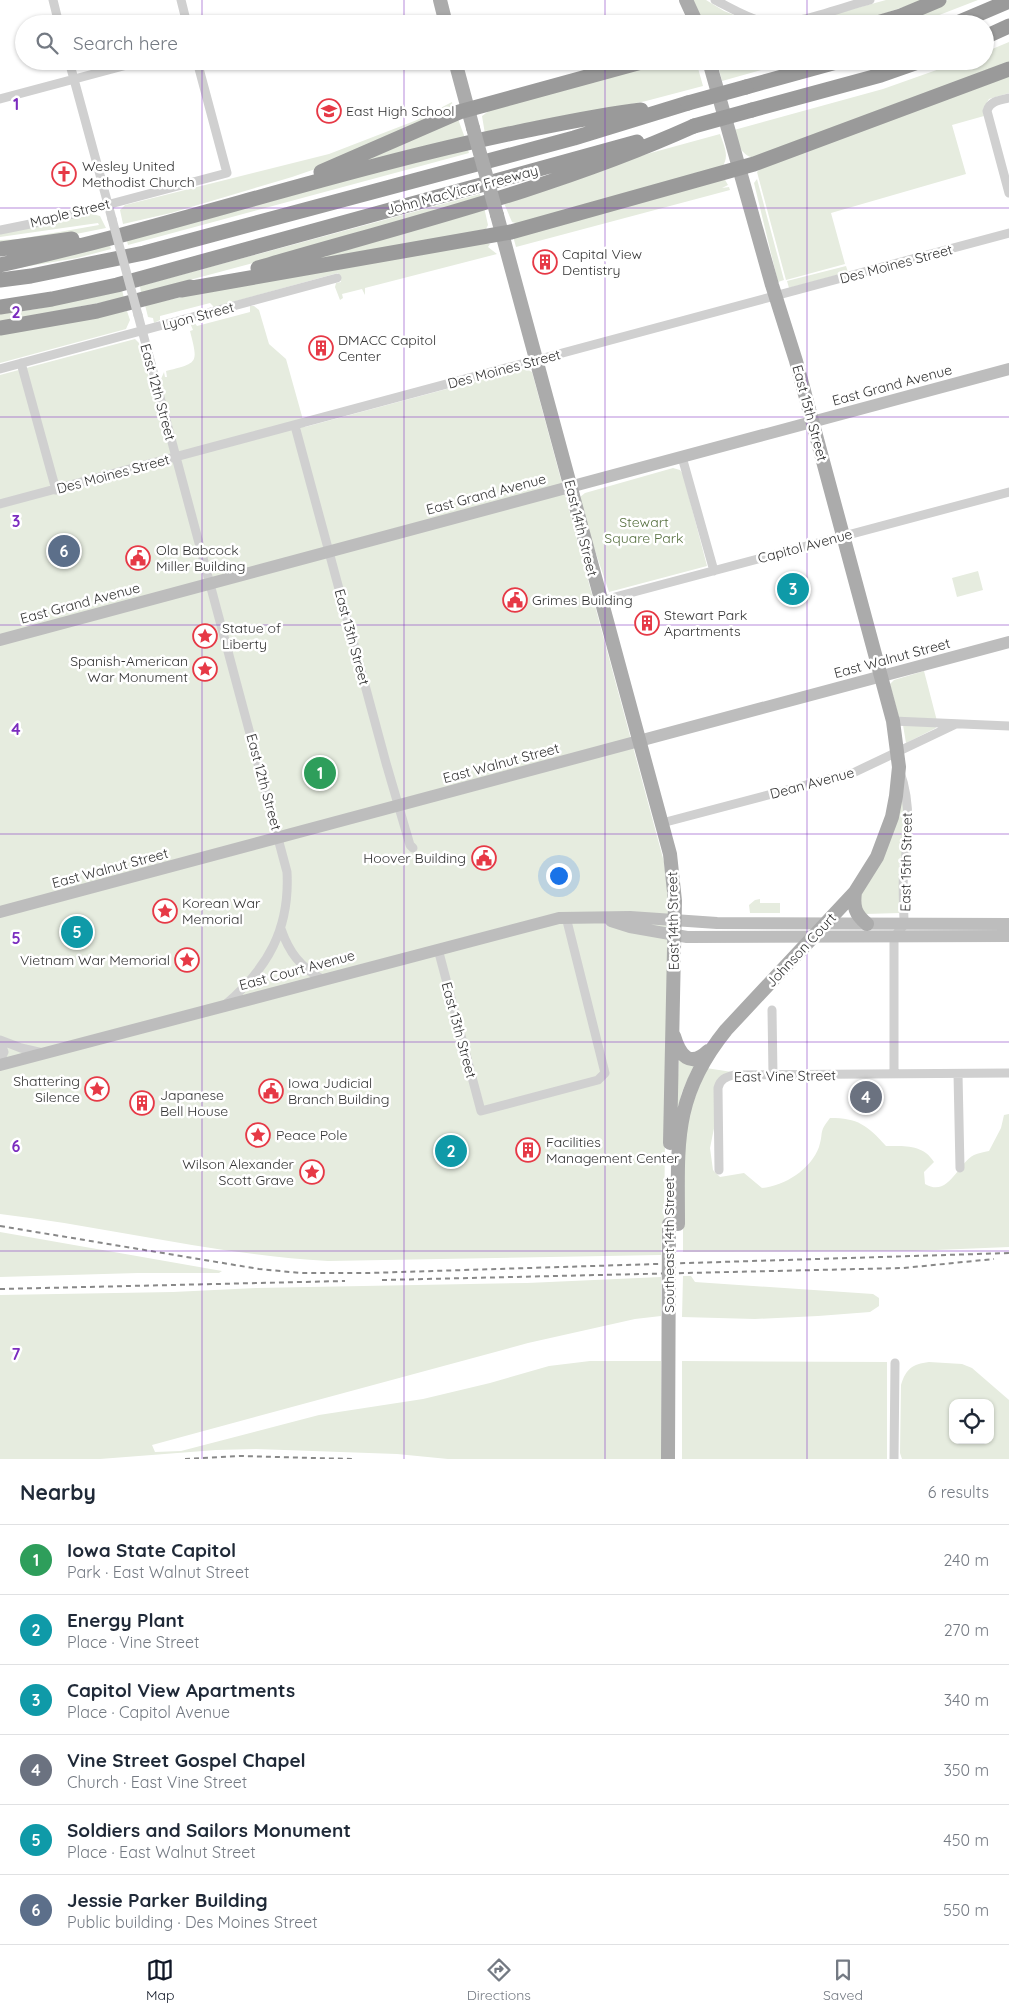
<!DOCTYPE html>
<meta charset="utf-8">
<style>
body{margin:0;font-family:Quicksand,sans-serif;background:#f6f6f7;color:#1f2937}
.controls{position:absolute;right:15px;bottom:15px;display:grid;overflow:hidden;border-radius:10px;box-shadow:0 1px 4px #0004}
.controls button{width:45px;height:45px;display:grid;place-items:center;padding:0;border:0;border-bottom:1px solid #e0e1e3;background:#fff;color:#1f2937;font:25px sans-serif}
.you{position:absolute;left:558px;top:875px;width:18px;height:18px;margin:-12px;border:4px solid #fff;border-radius:50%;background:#1a73e8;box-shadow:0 0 0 8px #1a73e833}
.badge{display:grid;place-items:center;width:32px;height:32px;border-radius:50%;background:#111827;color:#fff;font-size:16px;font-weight:700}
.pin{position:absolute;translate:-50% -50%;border:2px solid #fff;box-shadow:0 1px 5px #0006}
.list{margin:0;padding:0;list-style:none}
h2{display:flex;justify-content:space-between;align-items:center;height:65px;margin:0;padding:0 20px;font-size:21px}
h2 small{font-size:16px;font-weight:400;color:#747a83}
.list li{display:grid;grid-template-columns:32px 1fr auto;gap:15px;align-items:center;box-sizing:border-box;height:70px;padding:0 20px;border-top:1px solid #e0e1e3}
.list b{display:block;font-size:19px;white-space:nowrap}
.list p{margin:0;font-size:16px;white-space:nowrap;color:#747a83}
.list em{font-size:16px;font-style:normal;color:#747a83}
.icon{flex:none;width:28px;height:28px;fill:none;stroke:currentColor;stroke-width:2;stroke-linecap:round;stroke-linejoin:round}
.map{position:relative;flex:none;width:1009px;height:1459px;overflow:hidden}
.search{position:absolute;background:#fff;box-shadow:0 1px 4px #0004;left:15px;right:15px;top:15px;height:55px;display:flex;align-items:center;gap:12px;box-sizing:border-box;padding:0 18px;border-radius:28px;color:#747a83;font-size:19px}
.sheet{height:485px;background:#fff}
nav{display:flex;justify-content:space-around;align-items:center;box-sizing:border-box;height:70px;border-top:1px solid #e0e1e3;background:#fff;font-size:14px;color:#747a83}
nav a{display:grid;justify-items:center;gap:2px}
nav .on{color:#111827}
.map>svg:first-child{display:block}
.green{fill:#e6ecdf;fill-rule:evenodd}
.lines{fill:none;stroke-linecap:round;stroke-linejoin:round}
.street{stroke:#d0d0d0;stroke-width:9}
.secondary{stroke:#bdbdbd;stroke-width:12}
.primary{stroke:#ababab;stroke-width:14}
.highway{stroke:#9a9a9a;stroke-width:15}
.rail{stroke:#888;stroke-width:2;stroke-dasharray:5 4;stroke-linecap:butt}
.street-bridge{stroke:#d0d0d0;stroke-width:9}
.primary-bridge{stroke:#ababab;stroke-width:14}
.highway-bridge{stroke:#9a9a9a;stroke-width:15}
.grid{fill:none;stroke:#7b2cbf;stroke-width:1;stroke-opacity:0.55}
.labels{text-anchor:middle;stroke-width:5;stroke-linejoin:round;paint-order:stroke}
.poi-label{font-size:14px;fill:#333;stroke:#fff;text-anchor:start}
.street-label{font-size:14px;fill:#333;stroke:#fff}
.park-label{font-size:14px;fill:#56703f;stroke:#fff}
.grid-label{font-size:16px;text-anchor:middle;font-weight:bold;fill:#7b2cbf;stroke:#fff;stroke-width:5;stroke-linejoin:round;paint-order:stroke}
</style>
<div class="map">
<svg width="1009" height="1459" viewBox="0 0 1009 1459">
<rect width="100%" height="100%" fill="#fff"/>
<!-- green -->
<path class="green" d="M 692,0 L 706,0 L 724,11 L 756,24 L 705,24 Z
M 886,0 L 924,0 L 862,21 L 847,24 L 798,24 Z
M 948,0 L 978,0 L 916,24 L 885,24 L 912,15 Z
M 1009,42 L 1009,63 L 755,158 C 740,156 738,142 734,130 L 883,89 L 962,61 L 985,61 L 985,52 Z
M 663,61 L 696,61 L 703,86 L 646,101 L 485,134 L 482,116 L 497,105 Z
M 717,61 L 793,61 L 722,81 Z
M 1009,73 L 1009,93 L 989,99 L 983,109 L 984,116 L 952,125 L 966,174 L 831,213 L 845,264 L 786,280 L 757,172 L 762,167 Z
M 452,102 L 453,107 L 327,165 L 292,177 L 171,213 L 123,224 L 120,210 L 125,205 L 329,154 L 417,120 Z
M 458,119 L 465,138 L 338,171 Z
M 720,134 C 724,146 730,156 722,167 L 519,224 L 512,222 L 503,201 L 647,154 Z
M 467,147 L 469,153 L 128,245 L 126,237 Z
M 724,178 L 728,185 L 722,188 L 729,187 L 730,190 L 516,247 L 513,236 Z
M 757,179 L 784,280 L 778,282 L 754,183 Z
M 480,194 L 481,198 L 354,236 L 141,293 L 140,286 Z
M 484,207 L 488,225 L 486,229 L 281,268 Z
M 89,213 L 100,216 L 106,228 L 61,237 L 0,244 L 0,240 L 19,239 L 99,225 L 98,223 L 0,237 L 0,234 Z
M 109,242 L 111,249 L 77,258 L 0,271 Z
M 487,243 L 490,244 L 488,247 L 497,254 L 365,288 L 365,295 L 362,289 L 342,294 L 343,298 L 340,300 L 335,287 L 336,283 L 341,282 L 338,273 L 214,307 L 210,303 L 160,316 L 160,320 L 154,323 L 153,318 L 148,317 L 145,305 L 206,292 Z
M 846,266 L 848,272 L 789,288 L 787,281 Z
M 122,290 L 124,298 L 0,322 L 0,314 L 37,309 Z
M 250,306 L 254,306 L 259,310 L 269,344 L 286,359 L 305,427 L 525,368 L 532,372 L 664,862 L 668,897 L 664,1224 L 662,1224 L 661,1255 L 328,1261 C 217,1255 110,1227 0,1214 L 0,375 L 135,339 L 139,343 L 150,381 L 161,379 L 164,372 L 165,377 L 167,377 L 166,371 C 199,363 198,363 190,331 L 193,330 L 190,323 L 194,322 L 197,326 L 250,312 Z
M 127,311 L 130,320 L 126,329 L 0,363 L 0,333 Z
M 673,468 L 680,470 L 683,474 L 707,566 L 609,592 L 585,521 L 580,497 L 585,493 Z
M 978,571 L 983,590 L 957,597 L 952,578 Z
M 924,671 L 937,721 L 899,718 L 890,684 L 894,680 Z
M 903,725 L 935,726 L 936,728 L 906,743 Z
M 903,790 L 904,854 L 901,855 L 900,860 L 900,913 L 865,914 L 857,901 Z
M 760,899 L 760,903 L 780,903 L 780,913 L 750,913 L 749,905 L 755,900 Z
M 679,1060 L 695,1063 L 682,1092 L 678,1108 L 676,1108 Z
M 706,1068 L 732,1072 L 725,1074 L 710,1148 L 713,1170 L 720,1177 L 744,1173 L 762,1188 C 785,1186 811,1169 819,1147 C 824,1132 818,1133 830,1118 C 858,1118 867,1125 886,1146 C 904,1146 923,1144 934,1162 L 924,1172 L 925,1184 C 949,1198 957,1164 974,1155 C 978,1153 984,1152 989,1151 L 1001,1128 L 1004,1115 L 1009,1114 L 1009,1247 L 912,1251 L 683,1252 L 683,1168 L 688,1116 Z
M 0,1232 L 222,1271 L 219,1273 L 138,1273 L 0,1277 Z
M 683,1276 L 691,1276 L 695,1282 L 873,1294 L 879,1298 L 879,1306 L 870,1312 L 818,1316 L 755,1319 L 682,1317 Z
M 661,1277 L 661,1316 L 635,1319 L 528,1343 L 152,1445 L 155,1452 L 181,1451 L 319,1415 L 423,1399 L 490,1383 L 549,1366 L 590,1361 L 661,1361 L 661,1459 L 448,1459 L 397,1454 L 256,1449 L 216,1450 L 100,1459 L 0,1459 L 0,1295 L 173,1292 L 256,1288 L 527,1283 Z
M 682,1361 L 887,1362 L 887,1459 L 682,1459 Z
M 929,1362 L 962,1364 L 972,1368 L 1009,1400 L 1009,1459 L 902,1459 L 900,1453 L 901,1385 C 906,1369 912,1364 929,1362 ZM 953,1403 L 990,1403 L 990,1440 L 953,1440 Z"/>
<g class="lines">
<!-- street -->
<path class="street" d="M 53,0 L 59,24
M 181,0 L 187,24
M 715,0 C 731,8 747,18 764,22 C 790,28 842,7 870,0
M 69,61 L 112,219
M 1009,98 C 1000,100 990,101 987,111 L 1009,193
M 0,99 L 142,61
M 0,230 L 50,220 L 227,173 L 197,61
M 138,315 L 287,872 C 290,929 268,968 225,1005
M 21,363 L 56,490
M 0,369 L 337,278
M 295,426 L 386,763 L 410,845 L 413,848
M 682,457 L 714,571
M 0,504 L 1009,233
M 600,601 L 1009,492
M 893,721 L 1009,726
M 662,823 L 855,772 L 956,724
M 281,929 C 289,952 300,967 322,979
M 438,949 L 481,1111 L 598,1080 L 605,1073 L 566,917
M 772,1010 L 773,1075
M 0,1040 L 21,1048 L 43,1053
M 0,1041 L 4,1052 L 0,1061
M 894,1074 L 894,937 L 904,925 C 904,906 902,885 904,867 C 909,836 911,802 900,772
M 958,1074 L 960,1168
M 719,1170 L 718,1088 C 720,1079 726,1077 734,1075 L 1009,1073
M 894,1459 L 895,1363"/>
<!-- secondary -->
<path class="secondary" d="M 0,640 L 1009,369
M 0,912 L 1009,642
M 611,921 L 630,927 L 687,937 L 1009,936
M 0,1065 L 559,918 L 630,917 L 717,923 L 1009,924"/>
<!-- primary -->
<path class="primary" d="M 440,0 L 446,24
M 686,0 L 697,24
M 455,61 L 473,128
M 497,215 L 670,854 L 675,901 L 670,1143
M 855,892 C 853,907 855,914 867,924
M 674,1036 C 680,1056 690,1068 708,1051
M 678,1224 C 678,1144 672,1097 726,1030 L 855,892 L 877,857 L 892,817 L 896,796 L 899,767 L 893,721 L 796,361 L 772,285 L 709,61"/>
<!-- highway -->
<path class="highway" d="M 874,24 L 901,16 L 939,0
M 955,24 L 1009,1
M 985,37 L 1009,26
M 746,87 L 840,61
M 752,110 L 881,75 L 921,61
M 321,172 L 459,112 L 645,61
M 0,249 L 72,239
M 0,265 C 174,226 343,168 518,132 C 558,124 599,115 641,110
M 258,268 C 405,225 554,189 694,126
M 0,280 L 31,276 L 144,253 L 574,138 L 688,103
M 181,290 L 511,232 L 754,164 L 1009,69
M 0,307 L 52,299 L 117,285 L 637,142
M 0,328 L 97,311 L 190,287"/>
<!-- rail -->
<path class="rail" d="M 0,1226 L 259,1269 L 300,1273 L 369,1273 L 1009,1253
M 382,1280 L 903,1268 L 994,1259
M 0,1289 L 345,1281
M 185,1459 L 240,1456 L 352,1459"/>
<!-- street-bridge -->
<path class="street-bridge" d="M 112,219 L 138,315"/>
<!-- primary-bridge -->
<path class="primary-bridge" d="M 473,128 L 497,215
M 668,1459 L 669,1224"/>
<!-- highway-bridge -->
<path class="highway-bridge" d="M 688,103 L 746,87
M 694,126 L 752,110"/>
</g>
<!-- grid -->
<path class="grid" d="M 202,0 L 202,24M 404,0 L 404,24M 605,0 L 605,24M 807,0 L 807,24M 202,61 L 202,1459M 404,61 L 404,1459M 605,61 L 605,1459M 807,61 L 807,1459M 0,208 L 1009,208M 0,417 L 1009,417M 0,625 L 1009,625M 0,834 L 1009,834M 0,1042 L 1009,1042M 0,1251 L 1009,1251"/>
<!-- icons -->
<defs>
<g id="school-ring" transform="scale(1.25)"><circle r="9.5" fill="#fff" stroke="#e63946" stroke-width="1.5"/><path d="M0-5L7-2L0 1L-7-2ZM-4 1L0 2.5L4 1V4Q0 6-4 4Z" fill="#e63946"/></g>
<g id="church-ring" transform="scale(1.25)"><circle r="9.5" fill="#fff" stroke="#e63946" stroke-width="1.5"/><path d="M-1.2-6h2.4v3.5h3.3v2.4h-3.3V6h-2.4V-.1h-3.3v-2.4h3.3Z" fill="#e63946"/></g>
<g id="building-ring" transform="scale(1.25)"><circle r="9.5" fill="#fff" stroke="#e63946" stroke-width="1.5"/><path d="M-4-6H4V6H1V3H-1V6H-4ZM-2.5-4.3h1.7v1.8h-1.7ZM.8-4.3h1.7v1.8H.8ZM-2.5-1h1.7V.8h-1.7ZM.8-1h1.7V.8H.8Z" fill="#e63946"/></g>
<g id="civic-ring" transform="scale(1.25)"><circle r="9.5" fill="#fff" stroke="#e63946" stroke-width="1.5"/><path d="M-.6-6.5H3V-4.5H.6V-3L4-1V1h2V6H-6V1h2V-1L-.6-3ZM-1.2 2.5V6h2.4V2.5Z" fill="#e63946"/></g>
<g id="sight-ring" transform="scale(1.25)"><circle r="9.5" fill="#fff" stroke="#e63946" stroke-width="1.5"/><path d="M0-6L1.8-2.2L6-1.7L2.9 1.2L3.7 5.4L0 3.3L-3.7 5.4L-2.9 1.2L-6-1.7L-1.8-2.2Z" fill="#e63946"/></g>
</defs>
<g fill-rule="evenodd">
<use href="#school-ring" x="329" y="111"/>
<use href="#church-ring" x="64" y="174"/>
<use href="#building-ring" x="545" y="262"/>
<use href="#building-ring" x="321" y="348"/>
<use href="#civic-ring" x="138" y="558"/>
<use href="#civic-ring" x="515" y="600"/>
<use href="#building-ring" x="647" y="623"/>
<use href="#sight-ring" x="205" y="636"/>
<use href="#sight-ring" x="205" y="669"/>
<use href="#civic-ring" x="484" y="858"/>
<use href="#sight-ring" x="165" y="911"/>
<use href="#sight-ring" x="187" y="960"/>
<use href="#sight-ring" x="97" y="1089"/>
<use href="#civic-ring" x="271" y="1091"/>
<use href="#building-ring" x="142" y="1103"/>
<use href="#sight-ring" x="258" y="1135"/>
<use href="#building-ring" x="528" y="1150"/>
<use href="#sight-ring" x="312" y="1172"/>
</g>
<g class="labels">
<!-- poi labels -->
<g class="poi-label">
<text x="346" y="116">East High School</text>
<text x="82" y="171">Wesley United<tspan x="82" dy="16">Methodist Church</tspan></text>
<text x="562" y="259">Capital View<tspan x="562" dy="16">Dentistry</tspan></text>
<text x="338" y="345">DMACC Capitol<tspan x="338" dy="16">Center</tspan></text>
<text x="156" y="555">Ola Babcock<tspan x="156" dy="16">Miller Building</tspan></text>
<text x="532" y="605">Grimes Building</text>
<text x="664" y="620">Stewart Park<tspan x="664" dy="16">Apartments</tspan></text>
<text x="222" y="633">Statue of<tspan x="222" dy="16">Liberty</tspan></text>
<text x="188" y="666" text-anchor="end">Spanish-American<tspan x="188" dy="16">War Monument</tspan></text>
<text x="466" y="863" text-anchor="end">Hoover Building</text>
<text x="182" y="908">Korean War<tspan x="182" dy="16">Memorial</tspan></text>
<text x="170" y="965" text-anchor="end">Vietnam War Memorial</text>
<text x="80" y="1086" text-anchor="end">Shattering<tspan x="80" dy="16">Silence</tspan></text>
<text x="288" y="1088">Iowa Judicial<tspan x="288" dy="16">Branch Building</tspan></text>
<text x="160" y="1100">Japanese<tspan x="160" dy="16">Bell House</tspan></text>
<text x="276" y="1140">Peace Pole</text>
<text x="546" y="1147">Facilities<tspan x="546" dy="16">Management Center</tspan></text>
<text x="294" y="1169" text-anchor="end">Wilson Alexander<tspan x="294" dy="16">Scott Grave</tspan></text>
</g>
<!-- street labels -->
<g class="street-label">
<text transform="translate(462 190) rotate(-15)" y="5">John MacVicar Freeway</text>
<text transform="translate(70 213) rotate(-14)" y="5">Maple Street</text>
<text transform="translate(896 264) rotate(-15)" y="5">Des Moines Street</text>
<text transform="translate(198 316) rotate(-15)" y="5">Lyon Street</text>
<text transform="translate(504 369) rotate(-15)" y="5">Des Moines Street</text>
<text transform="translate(892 385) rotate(-15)" y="5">East Grand Avenue</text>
<text transform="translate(158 392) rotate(75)" y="5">East 12th Street</text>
<text transform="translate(810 413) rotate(75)" y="5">East 15th Street</text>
<text transform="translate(113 474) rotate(-15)" y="5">Des Moines Street</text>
<text transform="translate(486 494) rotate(-15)" y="5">East Grand Avenue</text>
<text transform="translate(581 528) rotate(76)" y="5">East 14th Street</text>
<text transform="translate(805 546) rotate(-15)" y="5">Capitol Avenue</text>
<text transform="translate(80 603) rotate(-15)" y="5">East Grand Avenue</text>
<text transform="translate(352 637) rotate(75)" y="5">East 13th Street</text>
<text transform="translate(892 658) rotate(-15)" y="5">East Walnut Street</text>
<text transform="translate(501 763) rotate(-15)" y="5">East Walnut Street</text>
<text transform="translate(264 782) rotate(75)" y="5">East 12th Street</text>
<text transform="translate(812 783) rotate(-15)" y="5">Dean Avenue</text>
<text transform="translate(906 862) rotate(-89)" y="5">East 15th Street</text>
<text transform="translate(110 868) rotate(-15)" y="5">East Walnut Street</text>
<text transform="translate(673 921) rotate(-91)" y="5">East 14th Street</text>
<text transform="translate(801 950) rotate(-47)" y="5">Johnson Court</text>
<text transform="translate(297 970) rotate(-15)" y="5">East Court Avenue</text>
<text transform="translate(459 1030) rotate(75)" y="5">East 13th Street</text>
<text transform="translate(785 1076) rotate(-1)" y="5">East Vine Street</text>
<text transform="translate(669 1245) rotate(-90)" y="5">Southeast 14th Street</text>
</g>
<!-- park labels -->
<g class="park-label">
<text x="644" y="527">Stewart<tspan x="644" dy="16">Square Park</tspan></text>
</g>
</g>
<g class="grid-label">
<text x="16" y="110">1</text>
<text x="16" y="318">2</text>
<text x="16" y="527">3</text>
<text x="16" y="735">4</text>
<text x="16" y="944">5</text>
<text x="16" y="1152">6</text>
<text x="16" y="1360">7</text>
</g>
</svg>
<div class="controls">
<button><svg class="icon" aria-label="locate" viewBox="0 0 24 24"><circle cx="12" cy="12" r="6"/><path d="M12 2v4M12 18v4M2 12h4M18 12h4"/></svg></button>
</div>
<div class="you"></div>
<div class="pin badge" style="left:320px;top:773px;background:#2e9e5b">1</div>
<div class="pin badge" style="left:451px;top:1151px;background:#0f9aa8">2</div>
<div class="pin badge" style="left:793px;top:589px;background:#0f9aa8">3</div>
<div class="pin badge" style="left:866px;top:1097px;background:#6b7280">4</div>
<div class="pin badge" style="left:77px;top:932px;background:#0f9aa8">5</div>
<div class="pin badge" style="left:64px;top:551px;background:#5c6f8a">6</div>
<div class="search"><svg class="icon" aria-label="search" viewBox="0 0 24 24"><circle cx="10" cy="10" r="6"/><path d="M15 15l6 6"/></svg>Search here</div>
</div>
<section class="sheet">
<h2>Nearby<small>6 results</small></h2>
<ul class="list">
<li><span class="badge" style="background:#2e9e5b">1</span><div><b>Iowa State Capitol</b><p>Park · East Walnut Street</p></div><em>240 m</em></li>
<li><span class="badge" style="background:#0f9aa8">2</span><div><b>Energy Plant</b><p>Place · Vine Street</p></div><em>270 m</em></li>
<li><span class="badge" style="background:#0f9aa8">3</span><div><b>Capitol View Apartments</b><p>Place · Capitol Avenue</p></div><em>340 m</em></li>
<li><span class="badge" style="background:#6b7280">4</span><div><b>Vine Street Gospel Chapel</b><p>Church · East Vine Street</p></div><em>350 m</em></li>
<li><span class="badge" style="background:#0f9aa8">5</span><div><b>Soldiers and Sailors Monument</b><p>Place · East Walnut Street</p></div><em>450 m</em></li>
<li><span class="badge" style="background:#5c6f8a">6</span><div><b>Jessie Parker Building</b><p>Public building · Des Moines Street</p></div><em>550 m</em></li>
</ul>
</section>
<nav>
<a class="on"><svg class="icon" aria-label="map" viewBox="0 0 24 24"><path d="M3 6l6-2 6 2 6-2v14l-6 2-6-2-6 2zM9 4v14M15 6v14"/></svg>Map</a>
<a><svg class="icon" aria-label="directions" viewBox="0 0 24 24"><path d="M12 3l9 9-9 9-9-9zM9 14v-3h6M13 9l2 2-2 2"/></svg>Directions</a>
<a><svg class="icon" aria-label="saved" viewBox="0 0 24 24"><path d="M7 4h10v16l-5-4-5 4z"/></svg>Saved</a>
</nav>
